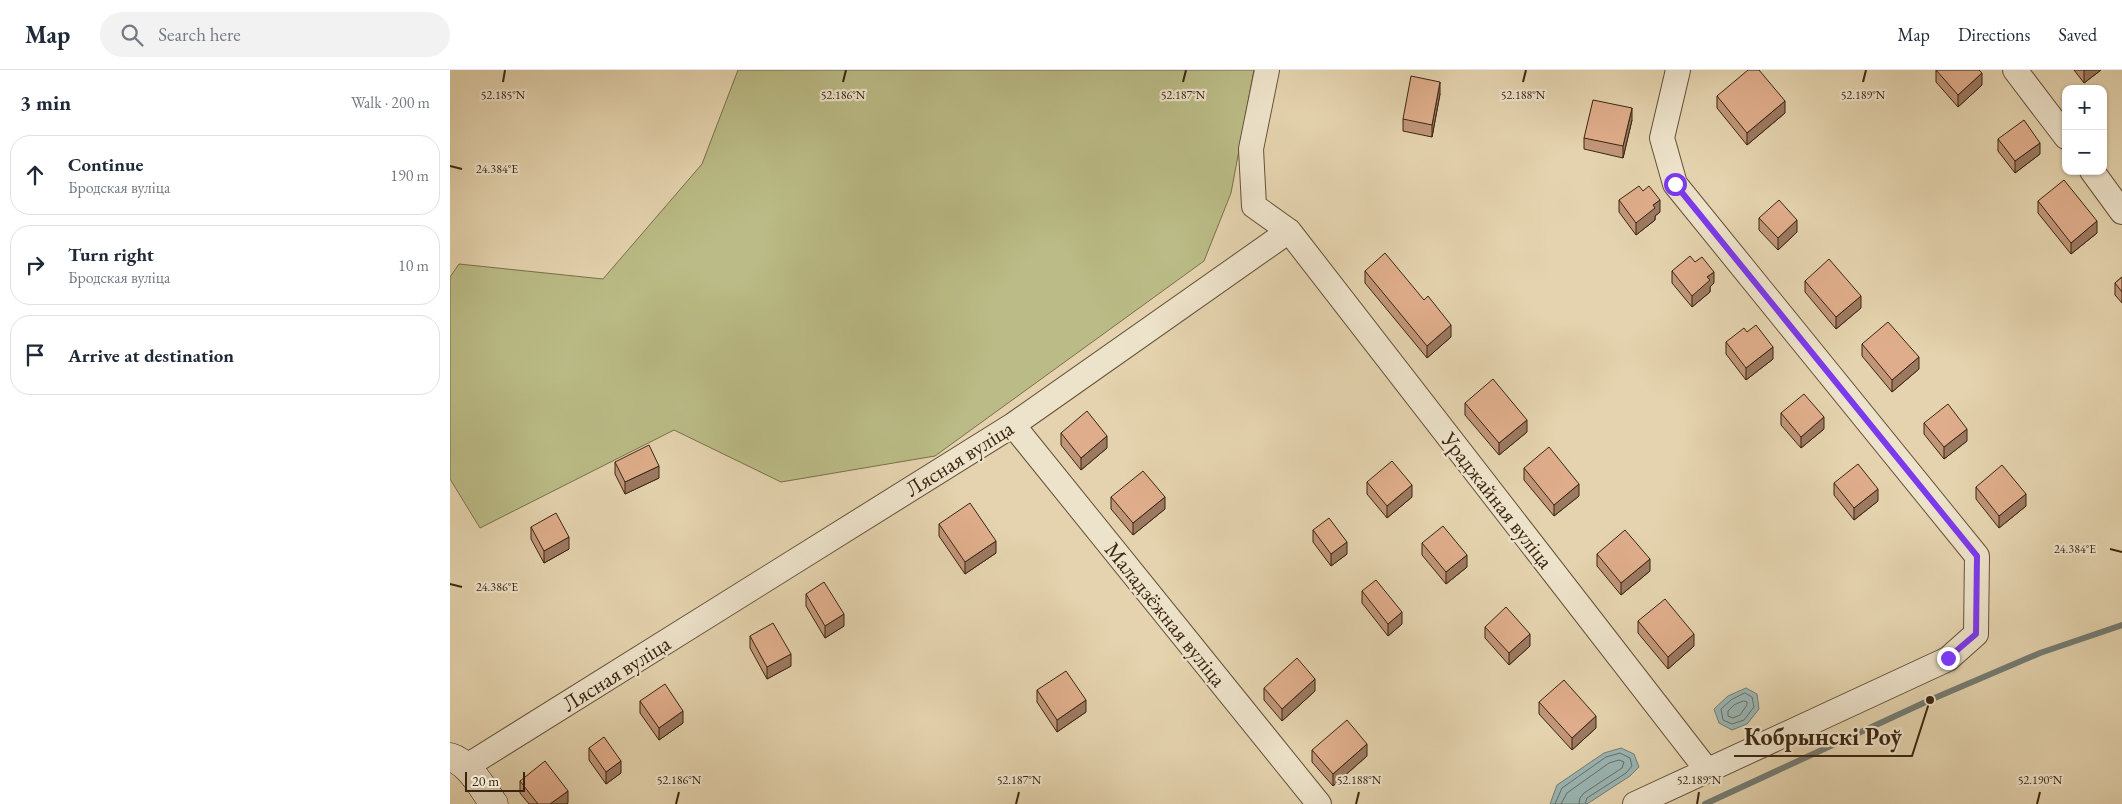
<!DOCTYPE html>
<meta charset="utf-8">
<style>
body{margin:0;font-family:"EB Garamond",serif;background:#f2f2f3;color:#1f2937}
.controls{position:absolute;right:15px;top:15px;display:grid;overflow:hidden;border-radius:10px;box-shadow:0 1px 4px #0004}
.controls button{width:45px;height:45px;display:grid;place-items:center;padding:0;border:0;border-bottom:1px solid #e0e1e3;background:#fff;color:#1f2937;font:25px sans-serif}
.scale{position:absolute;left:15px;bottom:12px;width:60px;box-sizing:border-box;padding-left:5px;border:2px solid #3a2610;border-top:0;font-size:14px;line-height:18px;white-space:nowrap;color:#3a2610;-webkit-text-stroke:4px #ede2ca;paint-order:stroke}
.stop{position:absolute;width:15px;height:15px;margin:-11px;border:4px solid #7c3aed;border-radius:50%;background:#fff}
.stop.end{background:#7c3aed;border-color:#fff;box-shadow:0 1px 5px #0008}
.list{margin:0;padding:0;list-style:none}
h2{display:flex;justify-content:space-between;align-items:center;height:65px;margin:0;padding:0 20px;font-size:21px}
h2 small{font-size:16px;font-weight:400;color:#747a83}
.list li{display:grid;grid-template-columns:32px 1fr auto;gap:15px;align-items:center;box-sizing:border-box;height:80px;margin:0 10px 10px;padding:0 10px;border:1px solid #e0e1e3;border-radius:20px}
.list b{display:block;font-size:19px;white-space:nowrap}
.list p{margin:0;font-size:16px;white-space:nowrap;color:#747a83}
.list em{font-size:16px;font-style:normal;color:#747a83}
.icon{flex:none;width:28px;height:28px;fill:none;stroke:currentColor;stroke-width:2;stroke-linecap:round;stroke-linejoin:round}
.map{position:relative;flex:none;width:1672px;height:734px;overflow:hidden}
header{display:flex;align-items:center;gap:30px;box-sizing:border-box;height:70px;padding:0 25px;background:#fff;border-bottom:1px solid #e0e1e3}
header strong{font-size:24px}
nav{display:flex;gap:28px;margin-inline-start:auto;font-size:18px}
.search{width:350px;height:45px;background:#f2f2f3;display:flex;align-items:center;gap:12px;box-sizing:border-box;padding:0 18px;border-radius:28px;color:#747a83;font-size:19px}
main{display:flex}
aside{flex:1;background:#fff}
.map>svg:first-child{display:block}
.green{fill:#babb86;stroke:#7a704b}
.water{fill:#9ab6b5;stroke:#747c73}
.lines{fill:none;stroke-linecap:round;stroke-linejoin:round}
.shore{stroke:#6a6e62;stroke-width:1}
.stream{stroke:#747c73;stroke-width:6}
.street-casing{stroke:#645138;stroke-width:26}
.secondary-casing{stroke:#3a2610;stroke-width:29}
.street{stroke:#ede2ca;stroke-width:24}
.secondary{stroke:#ede2ca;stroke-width:28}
.wall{fill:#c09578;stroke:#3a2610}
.shaded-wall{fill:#9c7961;stroke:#3a2610}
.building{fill:#dfad8b;stroke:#3a2610}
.route{stroke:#7c3aed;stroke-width:6}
.ticks{fill:none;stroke:#3a2610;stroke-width:2}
.labels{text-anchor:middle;stroke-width:4.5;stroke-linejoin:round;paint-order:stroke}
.street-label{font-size:22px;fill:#3a2610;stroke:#ede2ca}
.ticks-label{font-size:12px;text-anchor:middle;fill:#3a2610;stroke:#ede2ca;stroke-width:4.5;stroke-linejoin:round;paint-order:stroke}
.leader{fill:none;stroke:#3a2610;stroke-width:2}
.callout-dot{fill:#3a2610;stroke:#ede2ca;stroke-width:2}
.callout-label{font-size:24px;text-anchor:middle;font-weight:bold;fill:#3a2610;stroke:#ede2ca;stroke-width:4.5;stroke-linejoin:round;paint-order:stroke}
</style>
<header>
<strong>Map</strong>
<div class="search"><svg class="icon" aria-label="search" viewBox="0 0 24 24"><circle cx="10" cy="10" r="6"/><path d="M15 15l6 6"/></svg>Search here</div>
<nav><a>Map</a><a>Directions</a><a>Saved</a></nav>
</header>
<main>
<aside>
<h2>3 min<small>Walk · 200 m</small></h2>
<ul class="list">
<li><svg class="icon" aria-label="ahead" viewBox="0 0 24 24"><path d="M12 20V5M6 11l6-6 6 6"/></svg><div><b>Continue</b><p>Бродская вуліца</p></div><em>190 m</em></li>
<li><svg class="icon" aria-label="right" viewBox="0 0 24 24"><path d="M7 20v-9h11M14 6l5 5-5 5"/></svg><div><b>Turn right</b><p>Бродская вуліца</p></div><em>10 m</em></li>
<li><svg class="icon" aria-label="arrive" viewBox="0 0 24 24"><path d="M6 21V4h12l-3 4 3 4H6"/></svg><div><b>Arrive at destination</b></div></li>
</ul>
</aside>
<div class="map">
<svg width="1672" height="734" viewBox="0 0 1672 734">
<rect width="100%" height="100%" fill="#e4d3ae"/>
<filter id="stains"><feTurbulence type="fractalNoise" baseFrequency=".004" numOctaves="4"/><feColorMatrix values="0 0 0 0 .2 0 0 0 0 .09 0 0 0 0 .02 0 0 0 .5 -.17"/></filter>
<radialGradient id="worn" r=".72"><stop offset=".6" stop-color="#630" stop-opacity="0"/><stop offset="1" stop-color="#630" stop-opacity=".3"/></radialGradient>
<!-- green -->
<path class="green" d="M 288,0 L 804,0 L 781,123 L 754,191 L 485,386 L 331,412 L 224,360 L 30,458 L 0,409 L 0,207 L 9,194 L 153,209 L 252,94 Z"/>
<!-- water -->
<path class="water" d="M 1296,618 L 1307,624 L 1309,639 L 1297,654 L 1282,660 L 1269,653 L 1264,639 L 1278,626 Z
M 1171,678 L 1184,684 L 1189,697 L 1180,706 L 1137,734 L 1100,734 L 1107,715 L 1154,683 Z"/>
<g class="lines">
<!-- shore -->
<path class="shore" d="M 1295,623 L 1302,627 L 1304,637 L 1294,650 L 1282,654 L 1273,650 L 1271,639 L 1281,630 Z
M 1294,631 L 1297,632 L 1297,635 L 1290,645 L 1283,648 L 1278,646 L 1278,641 L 1284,635 Z
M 1105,734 L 1112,718 L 1156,687 L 1170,683 L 1180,688 L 1182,696 L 1176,703 L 1137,728 L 1135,734
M 1111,734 L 1117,723 L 1159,693 L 1169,690 L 1174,692 L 1172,698 L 1134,723 L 1130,728 L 1129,734"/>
<!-- stream -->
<path class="stream" d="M 1255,734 L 1480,630 L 1590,583 L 1672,555"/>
<!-- street casing -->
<g class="street-casing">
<path id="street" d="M 1565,0 L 1616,67
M 1642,101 L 1672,142
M 839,161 L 1257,700
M 563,355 L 869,734
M 17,696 L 563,355 L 839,161 L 804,136 L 801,79 L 817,0
M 1185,734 L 1498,589 L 1526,564 L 1527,486 L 1225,114 L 1212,68 L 1228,0"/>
</g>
<!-- secondary casing -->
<g class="secondary-casing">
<path id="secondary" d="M 0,687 C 20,693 32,718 44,734"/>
</g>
<!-- street -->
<use href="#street" class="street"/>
<!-- secondary -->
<use href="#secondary" class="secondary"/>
</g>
<!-- wall -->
<path class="wall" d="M 1486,0 L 1532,15 L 1508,37 L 1486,12 Z
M 1624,0 L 1651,0 L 1634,13 Z
M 990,24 L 982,67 L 953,61 L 953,49 Z
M 1267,26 L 1335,43 L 1297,75 L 1267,38 Z
M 1182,50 L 1173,88 L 1134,79 L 1134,68 Z
M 1548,69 L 1590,84 L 1565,103 L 1548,81 Z
M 1169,130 L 1210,142 L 1205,146 L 1205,150 L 1186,165 L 1169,142 Z
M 1588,131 L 1647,163 L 1621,184 L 1588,143 Z
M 1309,148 L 1347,162 L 1328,180 L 1309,160 Z
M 915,201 L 1001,267 L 977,288 L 915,213 Z
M 1222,201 L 1264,213 L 1260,217 L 1260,222 L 1242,237 L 1222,213 Z
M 1672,207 L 1672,233 L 1665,225 L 1665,213 Z
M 1355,211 L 1411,238 L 1386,259 L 1355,222 Z
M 1297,262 L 1323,289 L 1296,310 L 1276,284 L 1276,272 Z
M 1412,274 L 1469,299 L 1442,322 L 1412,286 Z
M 1015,333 L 1077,362 L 1049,385 L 1015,345 Z
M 1331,343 L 1374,359 L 1351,378 L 1331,355 Z
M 1474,353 L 1517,371 L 1494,389 L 1474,364 Z
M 611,363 L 657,378 L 631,400 L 611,375 Z
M 165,392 L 209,408 L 175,424 L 165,404 Z
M 1074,398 L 1129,426 L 1104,446 L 1074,410 Z
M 917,412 L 962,427 L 937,448 L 917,424 Z
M 1384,413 L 1428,431 L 1404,450 L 1384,425 Z
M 1526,417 L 1576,436 L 1549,458 L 1526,429 Z
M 661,427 L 715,439 L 683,465 L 661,439 Z
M 489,454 L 546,483 L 515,504 L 489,466 Z
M 81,457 L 119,479 L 94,493 L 81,469 Z
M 863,460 L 897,484 L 881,496 L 863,472 Z
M 972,473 L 1017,497 L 996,514 L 972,485 Z
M 1147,484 L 1200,501 L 1171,525 L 1147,496 Z
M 912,521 L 952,554 L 938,566 L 912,533 Z
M 356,524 L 394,556 L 375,568 L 356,536 Z
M 1188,551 L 1244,576 L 1218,599 L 1188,563 Z
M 1035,557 L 1080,576 L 1059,595 L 1035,568 Z
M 300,566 L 341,596 L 317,609 L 300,578 Z
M 814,618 L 865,621 L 832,651 L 814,630 Z
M 587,620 L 636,642 L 607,662 L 587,632 Z
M 190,631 L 233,653 L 209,670 L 190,643 Z
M 1089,632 L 1146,658 L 1122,680 L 1089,644 Z
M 139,678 L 171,703 L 156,714 L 139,690 Z
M 862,680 L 917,686 L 883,716 L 862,692 Z
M 70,711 L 118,733 L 116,734 L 79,734 L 70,723 Z"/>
<!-- shaded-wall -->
<path class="shaded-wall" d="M 1635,0 L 1651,0 L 1634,13 L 1634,1 Z
M 1532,3 L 1532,15 L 1508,37 L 1508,25 Z
M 990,12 L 990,24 L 982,67 L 982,55 Z
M 1335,31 L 1335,43 L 1297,75 L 1297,63 Z
M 1182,38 L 1182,50 L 1173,88 L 1173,76 Z
M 1590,73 L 1590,84 L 1565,103 L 1565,91 Z
M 1210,130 L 1210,142 L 1205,146 L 1205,150 L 1186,165 L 1186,153 L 1203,135 Z
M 1347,150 L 1347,162 L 1328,180 L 1328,168 Z
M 1647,151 L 1647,163 L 1621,184 L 1621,173 Z
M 1264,202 L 1264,213 L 1260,217 L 1260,222 L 1242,237 L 1242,226 L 1257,207 Z
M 1411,226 L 1411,238 L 1386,259 L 1386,247 Z
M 1001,255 L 1001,267 L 977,288 L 977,276 Z
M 1323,277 L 1323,289 L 1296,310 L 1296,298 Z
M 1469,287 L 1469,299 L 1442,322 L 1442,310 Z
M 1374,347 L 1374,359 L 1351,378 L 1351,367 Z
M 1077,350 L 1077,362 L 1049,385 L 1049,373 Z
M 1517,359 L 1517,371 L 1494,389 L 1494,377 Z
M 657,366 L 657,378 L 631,400 L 631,388 Z
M 209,396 L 209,408 L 175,424 L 175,412 Z
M 1129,414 L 1129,426 L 1104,446 L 1104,435 Z
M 962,415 L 962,427 L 937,448 L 937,436 Z
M 1428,419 L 1428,431 L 1404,450 L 1404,438 Z
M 1576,424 L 1576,436 L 1549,458 L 1549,446 Z
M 715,427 L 715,439 L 683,465 L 683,453 Z
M 119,467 L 119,479 L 94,493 L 94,481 Z
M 546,471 L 546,483 L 515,504 L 515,492 Z
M 897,472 L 897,484 L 881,496 L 881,484 Z
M 1017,485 L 1017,497 L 996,514 L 996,502 Z
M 1200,489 L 1200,501 L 1171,525 L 1171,513 Z
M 952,542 L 952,554 L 938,566 L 938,554 Z
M 394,544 L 394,556 L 375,568 L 375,556 Z
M 1080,564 L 1080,576 L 1059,595 L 1059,583 Z
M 1244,564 L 1244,576 L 1218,599 L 1218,587 Z
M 341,584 L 341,596 L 317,609 L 317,597 Z
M 865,609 L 865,621 L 832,651 L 832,639 Z
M 636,630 L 636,642 L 607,662 L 607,650 Z
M 233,641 L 233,653 L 209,670 L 209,658 Z
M 1146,646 L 1146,658 L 1122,680 L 1122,668 Z
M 917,674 L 917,686 L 883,716 L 883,704 Z
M 171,691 L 171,703 L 156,714 L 156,702 Z
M 118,721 L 118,733 L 116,734 L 100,734 Z"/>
<!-- building -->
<path class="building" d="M 1298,0 L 1309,0 L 1335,31 L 1297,63 L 1267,26 Z
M 1486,0 L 1529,0 L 1532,3 L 1508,25 Z
M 961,6 L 990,12 L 982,55 L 953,49 Z
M 1143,30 L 1182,38 L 1173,76 L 1134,68 Z
M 1574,50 L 1590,73 L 1565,91 L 1548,69 Z
M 1614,110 L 1647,151 L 1621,173 L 1588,131 Z
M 1189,116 L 1193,121 L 1199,116 L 1210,130 L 1203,135 L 1205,138 L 1186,153 L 1169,130 Z
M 1329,130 L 1347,150 L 1328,168 L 1309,148 Z
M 935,183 L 974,230 L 978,226 L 1001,255 L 977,276 L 915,201 Z
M 1240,186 L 1245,192 L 1252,187 L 1264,202 L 1257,207 L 1260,210 L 1242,226 L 1222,201 Z
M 1379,189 L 1411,226 L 1386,247 L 1355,211 Z
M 1672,207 L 1672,222 L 1665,213 Z
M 1438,252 L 1469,287 L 1442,310 L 1412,274 Z
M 1306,255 L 1323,277 L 1296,298 L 1276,272 L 1294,258 L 1297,262 Z
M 1043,309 L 1077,350 L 1049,373 L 1015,333 Z
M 1354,324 L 1374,347 L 1351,367 L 1331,343 Z
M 1498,334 L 1517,359 L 1494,377 L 1474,353 Z
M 637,341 L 657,366 L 631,388 L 611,363 Z
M 199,375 L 209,396 L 175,412 L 165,392 Z
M 1099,377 L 1129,414 L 1104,435 L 1074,398 Z
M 942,391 L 962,415 L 937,436 L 917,412 Z
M 1408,394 L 1428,419 L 1404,438 L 1384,413 Z
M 1552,395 L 1576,424 L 1549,446 L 1526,417 Z
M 693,401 L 715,427 L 683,453 L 661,427 Z
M 520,433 L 546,471 L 515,492 L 489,454 Z
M 106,443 L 119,467 L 94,481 L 81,457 Z
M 879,448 L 897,472 L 881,484 L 863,460 Z
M 993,456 L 1017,485 L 996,502 L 972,473 Z
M 1175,460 L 1200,489 L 1171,513 L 1147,484 Z
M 926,510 L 952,542 L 938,554 L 912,521 Z
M 374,512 L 394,544 L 375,556 L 356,524 Z
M 1215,529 L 1244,564 L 1218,587 L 1188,551 Z
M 1056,537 L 1080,564 L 1059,583 L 1035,557 Z
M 323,553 L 341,584 L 317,597 L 300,566 Z
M 847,588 L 865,609 L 832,639 L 814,618 Z
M 616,601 L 636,630 L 607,650 L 587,620 Z
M 1114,610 L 1146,646 L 1122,668 L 1089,632 Z
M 215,614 L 233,641 L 209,658 L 190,631 Z
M 897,650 L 917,674 L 883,704 L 862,680 Z
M 154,667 L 171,691 L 156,702 L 139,678 Z
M 95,691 L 118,721 L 100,734 L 88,734 L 70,711 Z"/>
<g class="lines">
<!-- route -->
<path class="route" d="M 1225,114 L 1527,486 L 1526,564 L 1498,588"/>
</g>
<!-- ticks -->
<path class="ticks" d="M 53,12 L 55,0M 393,12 L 396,0M 733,12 L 736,0M 1073,12 L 1076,0M 1413,12 L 1416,0M 0,96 L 12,99M 1660,479 L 1672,482M 0,514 L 12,517M 226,734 L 229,722M 566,734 L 569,722M 906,734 L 909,722M 1247,734 L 1249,722M 1587,734 L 1590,722"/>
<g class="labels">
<!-- street labels -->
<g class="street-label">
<text transform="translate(509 388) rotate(-32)" y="8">Лясная вуліца</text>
<text transform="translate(1048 430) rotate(52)" y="8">Ураджайная вуліца</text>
<text transform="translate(716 544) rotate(51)" y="8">Маладзёжная вуліца</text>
<text transform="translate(166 603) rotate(-32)" y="8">Лясная вуліца</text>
</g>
</g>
<g class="ticks-label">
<text x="53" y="29">52.185°N</text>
<text x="393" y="29">52.186°N</text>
<text x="733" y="29">52.187°N</text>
<text x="1073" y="29">52.188°N</text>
<text x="1413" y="29">52.189°N</text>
<text x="47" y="103">24.384°E</text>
<text x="1625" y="483">24.384°E</text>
<text x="47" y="521">24.386°E</text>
<text x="229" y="714">52.186°N</text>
<text x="569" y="714">52.187°N</text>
<text x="909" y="714">52.188°N</text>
<text x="1249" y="714">52.189°N</text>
<text x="1590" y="714">52.190°N</text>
</g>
<!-- callouts -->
<path class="leader" d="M1480 630L1462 686H1284"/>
<circle class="callout-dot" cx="1480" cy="630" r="5"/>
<g class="callout-label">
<text x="1373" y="675">Кобрынскі Роў</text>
</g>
<rect width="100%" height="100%" filter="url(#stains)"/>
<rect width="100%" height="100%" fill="url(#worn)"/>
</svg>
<div class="controls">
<button>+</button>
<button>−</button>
</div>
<div class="scale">20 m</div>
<div class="stop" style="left:1225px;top:114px"></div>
<div class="stop end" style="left:1498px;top:588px"></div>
</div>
</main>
